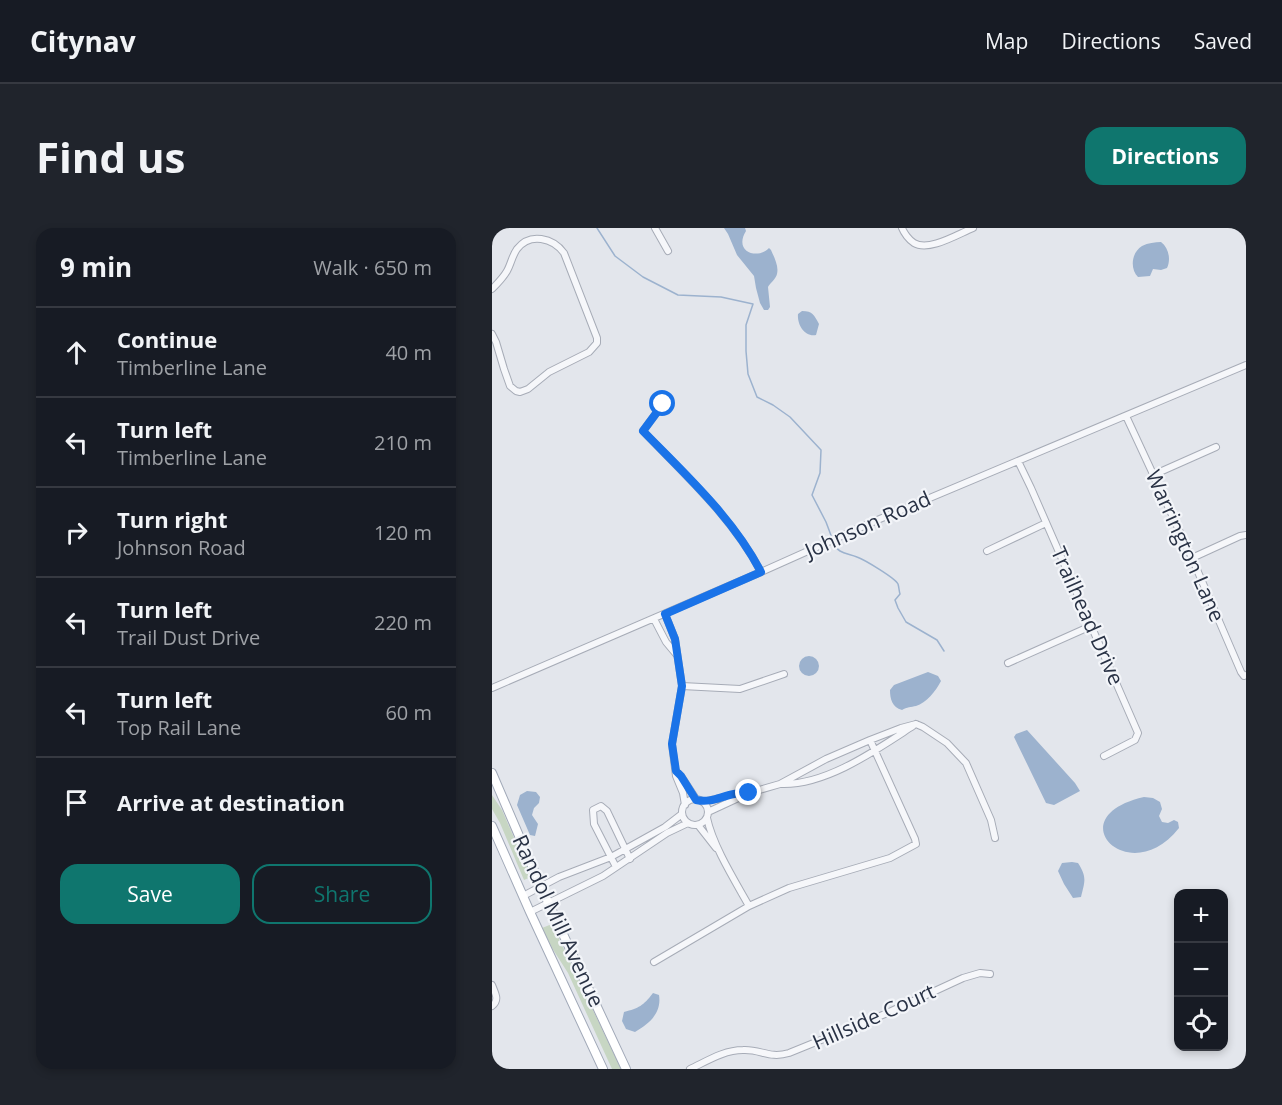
<!DOCTYPE html>
<meta charset="utf-8">
<style>
body{margin:0;font-family:"Open Sans",sans-serif;background:#20242c;color:#f1f3f6}
.controls{position:absolute;right:18px;bottom:18px;display:grid;overflow:hidden;border-radius:12px;box-shadow:0 3px 9px #0003}
.controls button{width:54px;height:54px;display:grid;place-items:center;padding:0;border:0;border-bottom:2px solid #363941;background:#171b24;color:#f1f3f6;font:30px sans-serif}
.stop{position:absolute;width:18px;height:18px;margin:-14px;border:4px solid #1a73e8;border-radius:50%;background:#fff}
.stop.end{background:#1a73e8;border-color:#fff;box-shadow:0 2px 6px #0008}
.list{margin:0;padding:0;list-style:none}
h2{display:flex;justify-content:space-between;align-items:center;height:78px;margin:0;padding:0 24px;font-size:26px}
h2 small{font-size:20px;font-weight:400;color:#9ea1a6}
.list li{display:grid;grid-template-columns:39px 1fr auto;gap:18px;align-items:center;box-sizing:border-box;height:90px;padding:0 24px;border-top:2px solid #363941}
.list b{display:block;font-size:22px;white-space:nowrap}
.list p{margin:0;font-size:20px;white-space:nowrap;color:#9ea1a6}
.list em{font-size:20px;font-style:normal;color:#9ea1a6}
.actions{display:flex;gap:12px;padding:18px 24px}
.actions a{flex:1;padding:14px 0;border:2px solid #0f766e;border-radius:18px;text-align:center;font-size:21px;color:#0f766e}
.actions .main{background:#0f766e;color:#fff}
.icon{flex:none;width:33px;height:33px;fill:none;stroke:currentColor;stroke-width:2;stroke-linecap:round;stroke-linejoin:round}
.map{position:relative;flex:none;width:754px;height:841px;overflow:hidden;border-radius:18px}
header{display:flex;align-items:center;gap:36px;box-sizing:border-box;height:84px;padding:0 30px;background:#171b24;border-bottom:2px solid #363941}
header strong{font-size:28px}
nav{display:flex;gap:33px;margin-inline-start:auto;font-size:21px}
.intro{display:flex;align-items:center;justify-content:space-between;box-sizing:border-box;height:144px;padding:0 36px}
h1{margin:0;font-size:42px}
.button{padding:15px 27px;border-radius:18px;background:#0f766e;color:#fff;font-size:21px;font-weight:700}
main{display:flex;gap:36px;padding:0 36px}
aside{flex:1;background:#171b24;border-radius:18px;box-shadow:0 3px 9px #0003}
.map>svg:first-child{display:block}
.green{fill:#c7d6c3}
.water{fill:#9cb2ce}
.lines{fill:none;stroke-linecap:round;stroke-linejoin:round}
.stream{stroke:#9cb2ce;stroke-width:1.5}
.minor-casing{stroke:#a7acb7;stroke-width:8}
.major-casing{stroke:#a1a9b8;stroke-width:10}
.minor{stroke:#f6f7fa;stroke-width:6}
.major{stroke:#fff;stroke-width:8}
.route{stroke:#1a73e8;stroke-width:8}
.labels{text-anchor:middle;stroke-width:4.5;stroke-linejoin:round;paint-order:stroke}
.street-label{font-size:21px;fill:#293245;stroke:#f3f5f9}
</style>
<header>
<strong>Citynav</strong>
<nav><a>Map</a><a>Directions</a><a>Saved</a></nav>
</header>
<div class="intro"><h1>Find us</h1><a class="button">Directions</a></div>
<main>
<aside>
<h2>9 min<small>Walk · 650 m</small></h2>
<ul class="list">
<li><svg class="icon" aria-label="ahead" viewBox="0 0 24 24"><path d="M12 20V5M6 11l6-6 6 6"/></svg><div><b>Continue</b><p>Timberline Lane</p></div><em>40 m</em></li>
<li><svg class="icon" aria-label="left" viewBox="0 0 24 24"><path d="M17 20v-9H6M10 6l-5 5 5 5"/></svg><div><b>Turn left</b><p>Timberline Lane</p></div><em>210 m</em></li>
<li><svg class="icon" aria-label="right" viewBox="0 0 24 24"><path d="M7 20v-9h11M14 6l5 5-5 5"/></svg><div><b>Turn right</b><p>Johnson Road</p></div><em>120 m</em></li>
<li><svg class="icon" aria-label="left" viewBox="0 0 24 24"><path d="M17 20v-9H6M10 6l-5 5 5 5"/></svg><div><b>Turn left</b><p>Trail Dust Drive</p></div><em>220 m</em></li>
<li><svg class="icon" aria-label="left" viewBox="0 0 24 24"><path d="M17 20v-9H6M10 6l-5 5 5 5"/></svg><div><b>Turn left</b><p>Top Rail Lane</p></div><em>60 m</em></li>
<li><svg class="icon" aria-label="arrive" viewBox="0 0 24 24"><path d="M6 21V4h12l-3 4 3 4H6"/></svg><div><b>Arrive at destination</b></div></li>
</ul>
<div class="actions"><a class="main">Save</a><a>Share</a></div>
</aside>
<div class="map">
<svg width="754" height="841" viewBox="0 0 754 841">
<rect width="100%" height="100%" fill="#e3e6ec"/>
<!-- green -->
<path class="green" d="M 0,567 L 10,582 L 39,649 L 32,652 L 8,595 L 0,581 Z
M 60,696 L 129,841 L 120,841 L 76,745 L 60,720 L 50,700 Z"/>
<!-- water -->
<path class="water" d="M 232,0 L 253,0 L 254,3 C 241,24 266,32 277,20 L 279,22 C 282,29 287,38 285,46 C 284,51 278,55 276,59 L 278,79 L 276,82 L 272,82 L 268,75 L 264,60 L 262,48 L 245,27 L 236,6 Z
M 669,14 C 677,20 679,32 675,40 L 669,42 L 661,41 L 658,48 L 646,49 C 638,41 639,25 650,18 C 656,15 663,14 669,14 Z
M 310,83 C 321,83 322,87 327,96 L 324,107 C 312,109 305,96 306,86 Z
M307 438a10 10 0 1 1 20 0a10 10 0 1 1-20 0Z
M 436,444 L 446,448 L 449,453 C 444,463 434,475 424,478 C 419,479 415,479 410,482 C 400,479 398,471 398,462 L 402,457 Z
M 535,502 L 583,555 L 588,563 L 562,577 L 554,575 L 522,509 L 524,506 Z
M 35,563 L 44,564 L 48,569 L 47,575 L 42,580 L 40,587 L 46,596 L 43,608 L 38,607 L 25,577 L 28,567 Z
M 652,569 L 661,570 L 668,574 L 670,581 L 667,588 L 670,594 L 676,595 L 682,592 L 686,594 L 687,600 C 638,663 564,589 652,569 Z
M 580,634 L 586,635 C 595,649 593,653 589,669 L 581,670 L 572,656 L 566,643 L 570,635 Z
M 161,765 L 167,767 C 170,785 157,796 143,804 L 134,801 L 130,793 L 132,784 C 147,780 151,778 161,765 Z"/>
<g class="lines">
<!-- stream -->
<path class="stream" d="M 105,0 L 123,28 L 151,49 L 186,67 L 229,69 L 261,76 L 254,97 L 254,123 L 256,146 L 265,169 L 281,177 L 298,189 L 329,222 L 328,245 L 320,267 L 334,294 L 340,310
M 341,315 C 346,326 356,325 365,329 C 373,332 403,350 406,356 C 407,359 407,363 408,366 L 403,372 L 406,380 L 414,394 L 445,412 L 452,423"/>
<!-- minor casing -->
<g class="minor-casing">
<path id="minor" d="M 163,0 L 176,23
M 410,0 C 412,5 417,12 422,15 C 437,24 466,6 481,0
M 0,61 C 6,55 11,50 15,43 C 19,36 20,28 25,21 C 38,4 61,10 72,25 L 105,110 L 105,115 L 97,124 L 57,144 L 36,161 L 28,164 L 24,163 L 18,158 L 12,141 L 4,114 L 0,106
M 171,176 L 151,203 C 193,247 241,290 269,344
M 634,188 L 700,330 L 749,444 L 752,448 L 754,447
M 526,233 L 539,260 L 646,505 L 643,512 L 612,528
M 661,247 L 724,219
M 495,323 L 554,295
M 700,330 L 748,308 L 754,307
M 173,386 L 183,411 L 190,458 L 180,516 L 184,548 L 191,565 L 193,577
M 162,391 L 174,414 L 184,426
M 516,435 L 599,398
M 190,458 L 248,461 L 292,446
M 0,460 L 269,344 L 383,293 L 754,137
M 424,496 L 431,499 L 455,515 L 474,535 L 499,592 L 503,610
M 184,543 L 189,548 L 204,571
M 290,556 C 335,557 384,522 421,498
M190 584a13 13 0 1 1 26 0a13 13 0 1 1-26 0Z
M 211,574 L 250,565
M 216,584 L 257,565 L 288,556 L 334,531 L 378,512 L 409,500 L 424,496
M 215,590 C 221,618 243,653 257,678
M 206,597 L 224,620
M 124,639 L 102,596 L 101,582 L 109,578 L 115,583 L 138,631
M 31,668 L 67,649 L 119,629 L 173,599 L 190,586
M 38,684 L 111,648 L 175,605 L 196,595
M 162,734 L 257,678 L 297,660 L 398,630 L 424,616 L 423,611 L 378,512
M 0,757 C 3,765 8,772 0,778
M 198,841 C 215,833 232,822 251,822 C 269,821 277,831 297,825 L 393,786 L 471,750 L 488,745 L 498,746"/>
</g>
<!-- major casing -->
<g class="major-casing">
<path id="major" d="M 0,545 L 49,659 L 134,841
M 0,598 L 38,684 L 111,841"/>
</g>
<!-- minor -->
<use href="#minor" class="minor"/>
<!-- major -->
<use href="#major" class="major"/>
</g>
<g class="lines">
<!-- route -->
<path class="route" d="M 171,176 L 151,203 C 194,247 241,290 269,344 L 173,386 L 183,411 L 190,458 L 180,516 L 184,543 L 189,548 L 204,572 C 219,575 227,569 242,566 C 247,565 252,565 257,565"/>
</g>
<g class="labels">
<!-- street labels -->
<g class="street-label">
<text transform="translate(376 297) rotate(-24)" y="7">Johnson Road</text>
<text transform="translate(693 318) rotate(66)" y="7">Warrington Lane</text>
<text transform="translate(595 388) rotate(66)" y="7">Trailhead Drive</text>
<text transform="translate(66 693) rotate(65)" y="7">Randol Mill Avenue</text>
<text transform="translate(382 789) rotate(-24)" y="7">Hillside Court</text>
</g>
</g>
</svg>
<div class="controls">
<button>+</button>
<button>−</button>
<button><svg class="icon" aria-label="locate" viewBox="0 0 24 24"><circle cx="12" cy="12" r="6"/><path d="M12 2v4M12 18v4M2 12h4M18 12h4"/></svg></button>
</div>
<div class="stop" style="left:171px;top:176px"></div>
<div class="stop end" style="left:257px;top:565px"></div>
</div>
</main>
